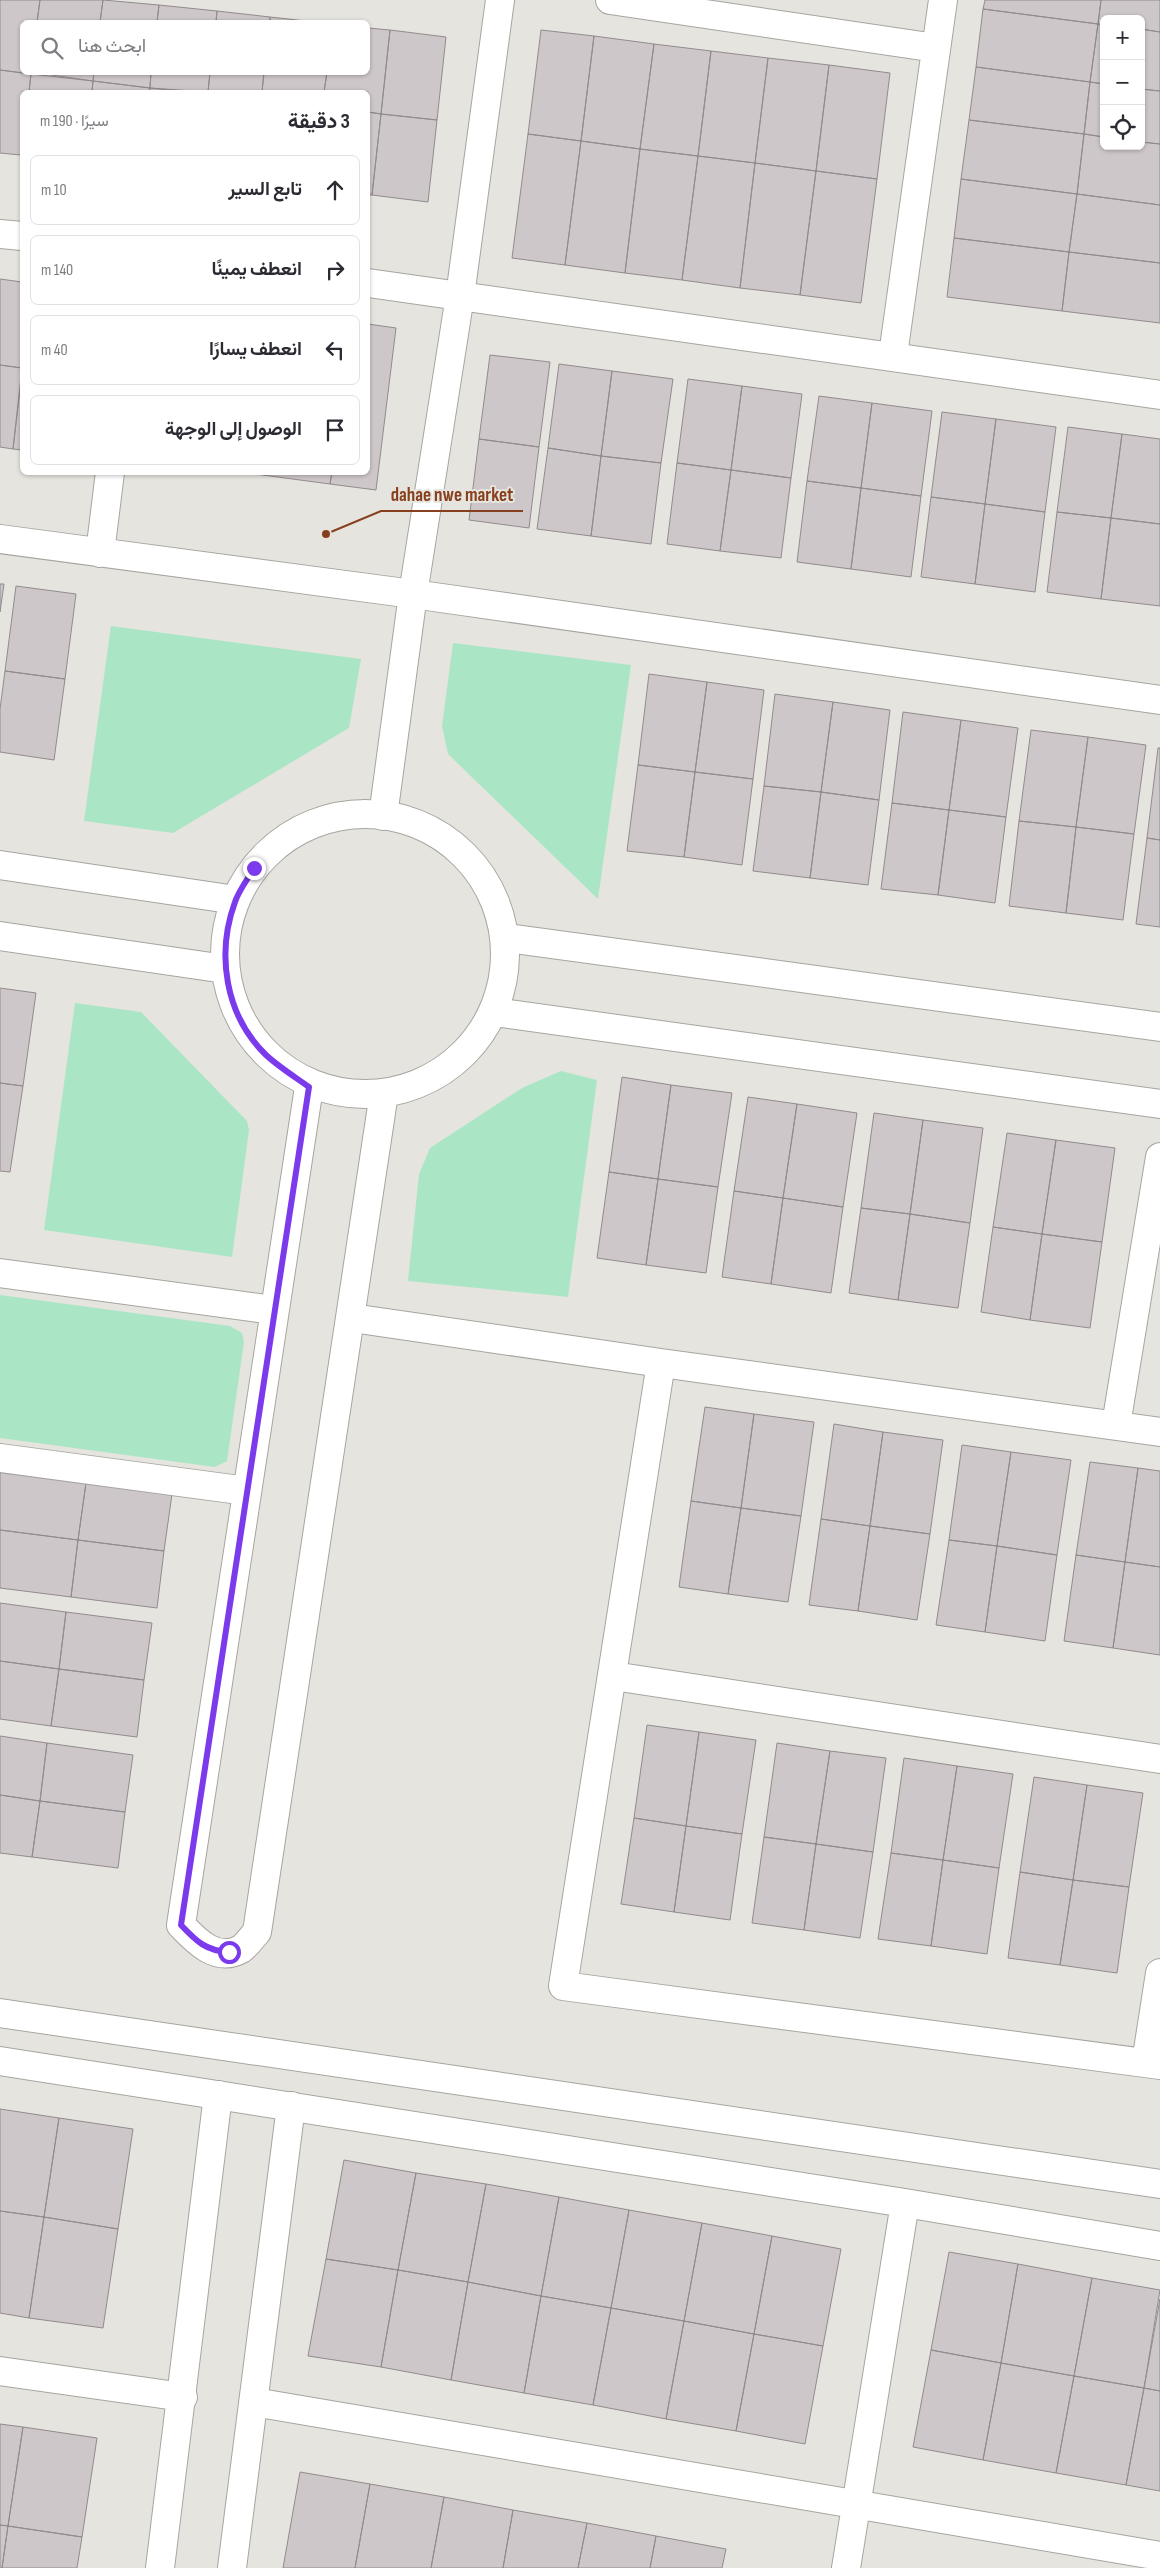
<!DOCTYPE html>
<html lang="ar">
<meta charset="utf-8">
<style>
body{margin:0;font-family:"Sofia Sans Condensed",Vazirmatn,sans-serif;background:#f2f2f3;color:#2b2b33;direction:rtl}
.controls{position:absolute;right:15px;top:15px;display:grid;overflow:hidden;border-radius:8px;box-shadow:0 1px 4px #0004}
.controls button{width:45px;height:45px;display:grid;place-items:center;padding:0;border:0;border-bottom:1px solid #e1e1e2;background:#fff;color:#2b2b33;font:25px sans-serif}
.stop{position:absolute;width:15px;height:15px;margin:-11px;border:4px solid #7c3aed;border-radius:50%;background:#fff}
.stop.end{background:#7c3aed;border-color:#fff;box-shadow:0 1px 5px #0008}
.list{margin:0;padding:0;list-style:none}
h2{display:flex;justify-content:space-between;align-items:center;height:65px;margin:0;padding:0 20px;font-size:21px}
h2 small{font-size:16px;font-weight:400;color:#7c7c81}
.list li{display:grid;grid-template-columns:32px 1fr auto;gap:15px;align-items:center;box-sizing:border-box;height:70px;margin:0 10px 10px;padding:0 10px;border:1px solid #e1e1e2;border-radius:8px}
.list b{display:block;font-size:19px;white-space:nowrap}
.list em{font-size:16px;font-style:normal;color:#7c7c81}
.icon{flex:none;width:28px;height:28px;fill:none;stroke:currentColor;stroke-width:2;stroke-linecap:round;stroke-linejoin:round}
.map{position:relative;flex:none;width:1160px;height:2568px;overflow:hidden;direction:ltr}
.search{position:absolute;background:#fff;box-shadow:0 1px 4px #0004;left:20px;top:20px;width:350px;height:55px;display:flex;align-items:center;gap:12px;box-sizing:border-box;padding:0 18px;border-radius:8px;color:#7c7c81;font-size:19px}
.panel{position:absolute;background:#fff;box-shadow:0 1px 4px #0004;left:20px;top:90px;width:350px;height:385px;border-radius:8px;direction:rtl}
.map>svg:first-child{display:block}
.green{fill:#aae6c6}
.building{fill:#cec7ca;stroke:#928b8e}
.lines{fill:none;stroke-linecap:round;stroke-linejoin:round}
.minor-casing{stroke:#a7a59f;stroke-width:30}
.tertiary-casing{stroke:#a7a59f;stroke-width:30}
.minor{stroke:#fff;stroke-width:28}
.tertiary{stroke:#fff;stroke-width:28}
.route{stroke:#7c3aed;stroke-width:6}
.leader{fill:none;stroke:#87401e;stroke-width:2}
.callout-dot{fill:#87401e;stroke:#e6e4de;stroke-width:2}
.callout-label{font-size:19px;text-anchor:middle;font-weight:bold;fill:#87401e;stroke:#e6e4de;stroke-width:4;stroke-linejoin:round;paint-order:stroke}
</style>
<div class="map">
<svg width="1160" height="2568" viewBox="0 0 1160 2568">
<rect width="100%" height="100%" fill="#e6e4de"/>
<!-- green -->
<path class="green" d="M 111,626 L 361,659 L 349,728 L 173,833 L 84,821 Z
M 453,643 L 631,665 L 598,899 L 448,754 L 442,726 Z
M 75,1003 L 141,1012 L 247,1121 L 249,1130 L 232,1257 L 44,1230 Z
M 561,1071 L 597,1080 L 568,1297 L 408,1281 L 419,1174 L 430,1148 L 522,1088 Z
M 0,1295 L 230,1326 L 242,1333 L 244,1342 L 227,1461 L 215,1467 L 0,1438 Z"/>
<!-- building -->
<path class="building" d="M 0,0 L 40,0 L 37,22 L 22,22 L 22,72 L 31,74 L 0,70 Z
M 40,0 L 103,0 L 100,22 L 37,22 Z
M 103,0 L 159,5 L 157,22 L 100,22 Z
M 985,0 L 1101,0 L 1098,24 L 983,9 Z
M 1101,0 L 1160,0 L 1160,32 L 1141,29 L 1141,19 L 1104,19 L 1104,25 L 1098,24 Z
M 159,5 L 217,11 L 216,22 L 157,22 Z
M 983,9 L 1098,24 L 1090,82 L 976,67 Z
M 217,11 L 270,17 L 270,22 L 216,22 Z
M 270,17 L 315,22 L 270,22 Z
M 1098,24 L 1104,25 L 1104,84 L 1090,82 Z
M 368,28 L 390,30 L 381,114 L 368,112 L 368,92 L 324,92 L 327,72 L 368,72 Z
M 1141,29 L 1160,32 L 1160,91 L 1141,89 Z
M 390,30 L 446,37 L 437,120 L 381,114 Z
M 541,30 L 594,36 L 581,141 L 528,134 Z
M 594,36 L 654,44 L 640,149 L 581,141 Z
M 654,44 L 711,51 L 698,156 L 640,149 Z
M 711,51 L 768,58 L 755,163 L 698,156 Z
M 768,58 L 829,65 L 816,171 L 755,163 Z
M 829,65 L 890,73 L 877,179 L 816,171 Z
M 976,67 L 1090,82 L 1084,134 L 969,120 Z
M 0,70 L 31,74 L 29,92 L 22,92 L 21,155 L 0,153 Z
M 31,72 L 94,72 L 93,81 Z
M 94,72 L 151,72 L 150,88 L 93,81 Z
M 151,72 L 210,72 L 208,92 L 150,88 Z
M 210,72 L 264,72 L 262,92 L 208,92 Z
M 264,72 L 327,72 L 324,92 L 262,92 Z
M 31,74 L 93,81 L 92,92 L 29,92 Z
M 93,81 L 150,88 L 149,92 L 92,92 Z
M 1090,82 L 1104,84 L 1104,137 L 1084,134 Z
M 150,88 L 187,92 L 149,92 Z
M 1141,89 L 1160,91 L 1160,144 L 1141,142 Z
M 368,112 L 381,114 L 372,195 L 368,195 Z
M 381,114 L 437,120 L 428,202 L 372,195 Z
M 969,120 L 1084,134 L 1077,194 L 961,179 Z
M 528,134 L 581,141 L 565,265 L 512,258 Z
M 1084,134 L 1104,137 L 1104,146 L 1141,146 L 1141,142 L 1160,144 L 1160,205 L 1077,194 Z
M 581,141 L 640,149 L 625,273 L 565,265 Z
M 640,149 L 698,156 L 682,280 L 625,273 Z
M 698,156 L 755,163 L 740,288 L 682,280 Z
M 755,163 L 816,171 L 800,295 L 740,288 Z
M 816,171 L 877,179 L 861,303 L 800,295 Z
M 961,179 L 1077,194 L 1069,252 L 954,238 Z
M 1077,194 L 1160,205 L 1160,263 L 1069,252 Z
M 954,238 L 1069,252 L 1062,311 L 947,297 Z
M 1069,252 L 1160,263 L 1160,323 L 1062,311 Z
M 0,279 L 22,282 L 22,368 L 0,365 Z
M 368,324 L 396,328 L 376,490 L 330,484 L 332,472 L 368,472 Z
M 490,355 L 550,362 L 539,447 L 479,439 Z
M 559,364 L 612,371 L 601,456 L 548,448 Z
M 0,365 L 22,368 L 13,449 L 0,447 Z
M 612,371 L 673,379 L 661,463 L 601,456 Z
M 22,373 L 22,450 L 13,449 Z
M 688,379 L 742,386 L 731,470 L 677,463 Z
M 742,386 L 802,394 L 791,478 L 731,470 Z
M 819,396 L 872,403 L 861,488 L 807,481 Z
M 872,403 L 932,411 L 921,496 L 861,488 Z
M 942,412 L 996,419 L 985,504 L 931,497 Z
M 996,419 L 1056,427 L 1045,512 L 985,504 Z
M 1068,427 L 1122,434 L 1111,518 L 1057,512 Z
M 1122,434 L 1160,439 L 1160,524 L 1111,518 Z
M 479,439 L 539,447 L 529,528 L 469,520 Z
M 548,448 L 601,456 L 591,536 L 537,529 Z
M 601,456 L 661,463 L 651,544 L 591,536 Z
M 677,463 L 731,470 L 720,551 L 667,544 Z
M 731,470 L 791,478 L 781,558 L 720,551 Z
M 240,472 L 332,472 L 330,484 Z
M 807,481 L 861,488 L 851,569 L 797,562 Z
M 861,488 L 921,496 L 911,577 L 851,569 Z
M 931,497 L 985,504 L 975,584 L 921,577 Z
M 985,504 L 1045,512 L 1035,592 L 975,584 Z
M 1057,512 L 1111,518 L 1101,599 L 1047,592 Z
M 1111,518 L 1160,524 L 1160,606 L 1101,599 Z
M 0,584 L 4,584 L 0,612 Z
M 16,586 L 76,594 L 65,679 L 5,671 Z
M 5,671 L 65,679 L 54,760 L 0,752 L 0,709 Z
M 649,674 L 707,682 L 695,772 L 638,765 Z
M 707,682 L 764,690 L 753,779 L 695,772 Z
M 775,694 L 833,702 L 821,792 L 764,786 Z
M 833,702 L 890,710 L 879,800 L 821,792 Z
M 903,712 L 961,720 L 949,810 L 892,803 Z
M 961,720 L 1018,728 L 1006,817 L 949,810 Z
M 1031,730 L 1088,737 L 1076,827 L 1019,821 Z
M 1088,737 L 1146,745 L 1134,834 L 1076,827 Z
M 1158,748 L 1160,748 L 1160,840 L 1147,838 Z
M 638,765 L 695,772 L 684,857 L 627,851 Z
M 695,772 L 753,779 L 742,865 L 684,857 Z
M 764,786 L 821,792 L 810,878 L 753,871 Z
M 821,792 L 879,800 L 868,885 L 810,878 Z
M 892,803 L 949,810 L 938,895 L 881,889 Z
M 949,810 L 1006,817 L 995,903 L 938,895 Z
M 1019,821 L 1076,827 L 1066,913 L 1009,906 Z
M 1076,827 L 1134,834 L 1123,920 L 1066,913 Z
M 1147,838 L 1160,840 L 1160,927 L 1136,924 Z
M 0,988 L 36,993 L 23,1086 L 0,1083 Z
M 622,1077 L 671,1085 L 658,1179 L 609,1172 Z
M 0,1083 L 23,1086 L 10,1172 L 0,1171 Z
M 671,1085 L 732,1093 L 718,1187 L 658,1179 Z
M 748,1097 L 797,1104 L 783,1198 L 734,1191 Z
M 797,1104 L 857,1113 L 843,1207 L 783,1198 Z
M 874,1113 L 923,1120 L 910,1214 L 861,1208 Z
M 923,1120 L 983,1128 L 970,1223 L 910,1214 Z
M 1007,1133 L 1056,1140 L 1042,1234 L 993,1227 Z
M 1056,1140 L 1115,1148 L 1102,1242 L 1042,1234 Z
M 609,1172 L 658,1179 L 646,1265 L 597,1258 Z
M 658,1179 L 718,1187 L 706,1273 L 646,1265 Z
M 734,1191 L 783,1198 L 771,1284 L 722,1277 Z
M 783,1198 L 843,1207 L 831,1293 L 771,1284 Z
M 861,1208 L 910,1214 L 898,1300 L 849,1293 Z
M 910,1214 L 970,1223 L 958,1308 L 898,1300 Z
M 993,1227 L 1042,1234 L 1030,1320 L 981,1312 Z
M 1042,1234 L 1102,1242 L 1090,1328 L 1030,1320 Z
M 705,1407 L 754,1414 L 741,1508 L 691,1501 Z
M 754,1414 L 814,1422 L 801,1516 L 741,1508 Z
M 834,1424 L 883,1432 L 870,1526 L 821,1519 Z
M 883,1432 L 943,1440 L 930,1534 L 870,1526 Z
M 962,1445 L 1011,1452 L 997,1546 L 949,1540 Z
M 1011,1452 L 1071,1460 L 1057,1555 L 997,1546 Z
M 1090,1462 L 1138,1468 L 1125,1562 L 1076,1555 Z
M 1138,1468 L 1160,1471 L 1160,1567 L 1125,1562 Z
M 0,1471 L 86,1483 L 78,1540 L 0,1530 Z
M 86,1483 L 172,1494 L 164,1551 L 78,1540 Z
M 691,1501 L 741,1508 L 728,1594 L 679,1587 Z
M 741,1508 L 801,1516 L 788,1602 L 728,1594 Z
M 821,1519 L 870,1526 L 858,1611 L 809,1605 Z
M 870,1526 L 930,1534 L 917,1620 L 858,1611 Z
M 0,1530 L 78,1540 L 71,1597 L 0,1588 Z
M 78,1540 L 164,1551 L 157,1608 L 71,1597 Z
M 949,1540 L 997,1546 L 985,1632 L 936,1625 Z
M 997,1546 L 1057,1555 L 1045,1641 L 985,1632 Z
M 1076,1555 L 1125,1562 L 1113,1648 L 1064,1641 Z
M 1125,1562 L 1160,1567 L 1160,1655 L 1113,1648 Z
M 0,1603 L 66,1612 L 59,1669 L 0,1661 Z
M 66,1612 L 152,1623 L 144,1680 L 59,1669 Z
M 0,1661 L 59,1669 L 51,1726 L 0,1719 Z
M 59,1669 L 144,1680 L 137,1737 L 51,1726 Z
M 647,1725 L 699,1732 L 686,1826 L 634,1818 Z
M 699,1732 L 756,1740 L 742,1834 L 686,1826 Z
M 0,1736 L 47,1743 L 40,1801 L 0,1795 Z
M 47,1743 L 133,1755 L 125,1812 L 40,1801 Z
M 777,1743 L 830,1751 L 816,1844 L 764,1837 Z
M 830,1751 L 886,1758 L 873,1852 L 816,1844 Z
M 904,1758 L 957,1766 L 943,1860 L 891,1853 Z
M 957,1766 L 1013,1774 L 999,1868 L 943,1860 Z
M 1034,1777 L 1087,1785 L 1073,1880 L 1020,1872 Z
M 1087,1785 L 1143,1793 L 1129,1887 L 1073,1880 Z
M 0,1795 L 40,1801 L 32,1857 L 0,1853 Z
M 40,1801 L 125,1812 L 118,1868 L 32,1857 Z
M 634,1818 L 686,1826 L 674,1912 L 621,1904 Z
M 686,1826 L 742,1834 L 730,1920 L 674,1912 Z
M 764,1837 L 816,1844 L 804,1930 L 752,1923 Z
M 816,1844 L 873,1852 L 860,1938 L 804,1930 Z
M 891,1853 L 943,1860 L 931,1946 L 878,1939 Z
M 943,1860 L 999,1868 L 987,1954 L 931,1946 Z
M 1020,1872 L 1073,1880 L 1060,1965 L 1008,1958 Z
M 1073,1880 L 1129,1887 L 1117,1973 L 1060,1965 Z
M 0,2109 L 59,2118 L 44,2217 L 0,2211 Z
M 59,2118 L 133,2129 L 118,2229 L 44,2217 Z
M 344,2160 L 416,2173 L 398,2270 L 326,2259 Z
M 416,2173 L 486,2184 L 468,2282 L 398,2270 Z
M 486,2184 L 559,2197 L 541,2296 L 468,2282 Z
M 559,2197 L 629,2210 L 611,2308 L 541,2296 Z
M 629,2210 L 702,2223 L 684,2321 L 611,2308 Z
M 0,2211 L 44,2217 L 29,2318 L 0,2313 Z
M 44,2217 L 118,2229 L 103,2328 L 29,2318 Z
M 702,2223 L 772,2236 L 754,2334 L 684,2321 Z
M 772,2236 L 841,2249 L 823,2346 L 754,2334 Z
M 949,2252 L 1018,2264 L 1001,2363 L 931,2350 Z
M 326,2259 L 398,2270 L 381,2367 L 308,2356 Z
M 1018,2264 L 1092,2278 L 1074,2376 L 1001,2363 Z
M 398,2270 L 468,2282 L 451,2380 L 381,2367 Z
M 1092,2278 L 1160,2290 L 1144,2388 L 1074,2376 Z
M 468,2282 L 541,2296 L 524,2393 L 451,2380 Z
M 541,2296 L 611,2308 L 593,2405 L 524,2393 Z
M 1160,2299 L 1160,2391 L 1144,2388 Z
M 611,2308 L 684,2321 L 666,2419 L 593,2405 Z
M 684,2321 L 754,2334 L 736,2431 L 666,2419 Z
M 754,2334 L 823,2346 L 805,2444 L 736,2431 Z
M 931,2350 L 1001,2363 L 983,2460 L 913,2447 Z
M 1001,2363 L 1074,2376 L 1056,2473 L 983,2460 Z
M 1074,2376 L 1144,2388 L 1126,2485 L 1056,2473 Z
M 1144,2388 L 1160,2391 L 1160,2491 L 1126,2485 Z
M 0,2424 L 23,2427 L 8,2526 L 0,2525 Z
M 23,2427 L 97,2438 L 82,2537 L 8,2526 Z
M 300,2472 L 370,2484 L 355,2568 L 283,2568 Z
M 370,2484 L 444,2497 L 431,2568 L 355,2568 Z
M 444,2497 L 513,2510 L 503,2568 L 431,2568 Z
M 513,2510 L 587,2523 L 578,2568 L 503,2568 Z
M 587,2523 L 656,2536 L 650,2568 L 578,2568 Z
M 0,2525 L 8,2526 L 2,2568 L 0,2568 Z
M 8,2526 L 82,2537 L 77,2568 L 2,2568 Z
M 656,2536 L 726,2549 L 722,2568 L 650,2568 Z"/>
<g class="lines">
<!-- minor casing -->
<g class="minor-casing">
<path id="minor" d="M 610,0 L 936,48
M 0,234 L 22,236
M 368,283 L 1160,395
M 893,355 L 943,0
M 0,539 L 413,594 L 1160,700
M 100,553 L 110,472
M 383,816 L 413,594 L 460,296 L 500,0
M 0,1273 L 274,1310
M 352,1318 L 661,1363 L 1160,1432
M 661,1363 L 563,1986 L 1160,2065
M 1116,1425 L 1160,1157
M 0,1458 L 247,1491
M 613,1676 L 1160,1759
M 0,2013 L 1160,2184
M 0,2061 L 905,2203 L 1160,2246
M 1146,2063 L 1160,1973
M 0,2371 L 183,2397
M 254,2402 L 1160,2556
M 846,2568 L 905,2203"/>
</g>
<!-- tertiary casing -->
<g class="tertiary-casing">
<path id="tertiary" d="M225 954a140 140 0 1 1 280 0a140 140 0 1 1-280 0Z
M 0,865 L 236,900
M 0,936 L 225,969
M 508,938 L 1160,1027
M 494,1012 L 1160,1104
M 309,1087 L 181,1925 C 196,1941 217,1963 241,1949 C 247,1945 252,1937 257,1932 L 384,1093
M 160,2568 L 218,2095
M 232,2568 L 291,2106"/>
</g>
<!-- minor -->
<use href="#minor" class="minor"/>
<!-- tertiary -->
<use href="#tertiary" class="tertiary"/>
</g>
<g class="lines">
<!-- route -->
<path class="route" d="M 229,1952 C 206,1951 196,1941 181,1925 L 309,1087 C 295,1077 279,1067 266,1055 C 225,1015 216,954 235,902 C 239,890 248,879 254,868"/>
</g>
<!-- callouts -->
<path class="leader" d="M326 534L381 511H523"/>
<circle class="callout-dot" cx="326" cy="534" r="5"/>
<g class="callout-label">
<text x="452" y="501">dahae nwe market</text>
</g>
</svg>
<div class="controls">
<button>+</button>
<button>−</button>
<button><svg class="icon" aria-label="locate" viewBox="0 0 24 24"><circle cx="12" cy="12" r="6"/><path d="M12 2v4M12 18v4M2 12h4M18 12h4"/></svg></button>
</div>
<div class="stop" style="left:229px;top:1952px"></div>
<div class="stop end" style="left:254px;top:868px"></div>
<div class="search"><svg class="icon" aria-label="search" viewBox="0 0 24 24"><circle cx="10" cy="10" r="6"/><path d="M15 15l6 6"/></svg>ابحث هنا</div>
<section class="panel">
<h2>3 دقيقة<small>سيرًا · 190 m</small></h2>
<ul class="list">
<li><svg class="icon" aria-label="ahead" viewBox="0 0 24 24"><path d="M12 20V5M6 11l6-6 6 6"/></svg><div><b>تابع السير</b></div><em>10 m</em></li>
<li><svg class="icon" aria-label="right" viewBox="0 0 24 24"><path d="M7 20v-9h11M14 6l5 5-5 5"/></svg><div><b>انعطف يمينًا</b></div><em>140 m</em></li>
<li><svg class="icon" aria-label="left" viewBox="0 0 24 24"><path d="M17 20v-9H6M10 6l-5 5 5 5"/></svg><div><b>انعطف يسارًا</b></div><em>40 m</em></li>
<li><svg class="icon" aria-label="arrive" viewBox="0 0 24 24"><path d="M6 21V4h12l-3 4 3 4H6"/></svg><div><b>الوصول إلى الوجهة</b></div></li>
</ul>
</section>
</div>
